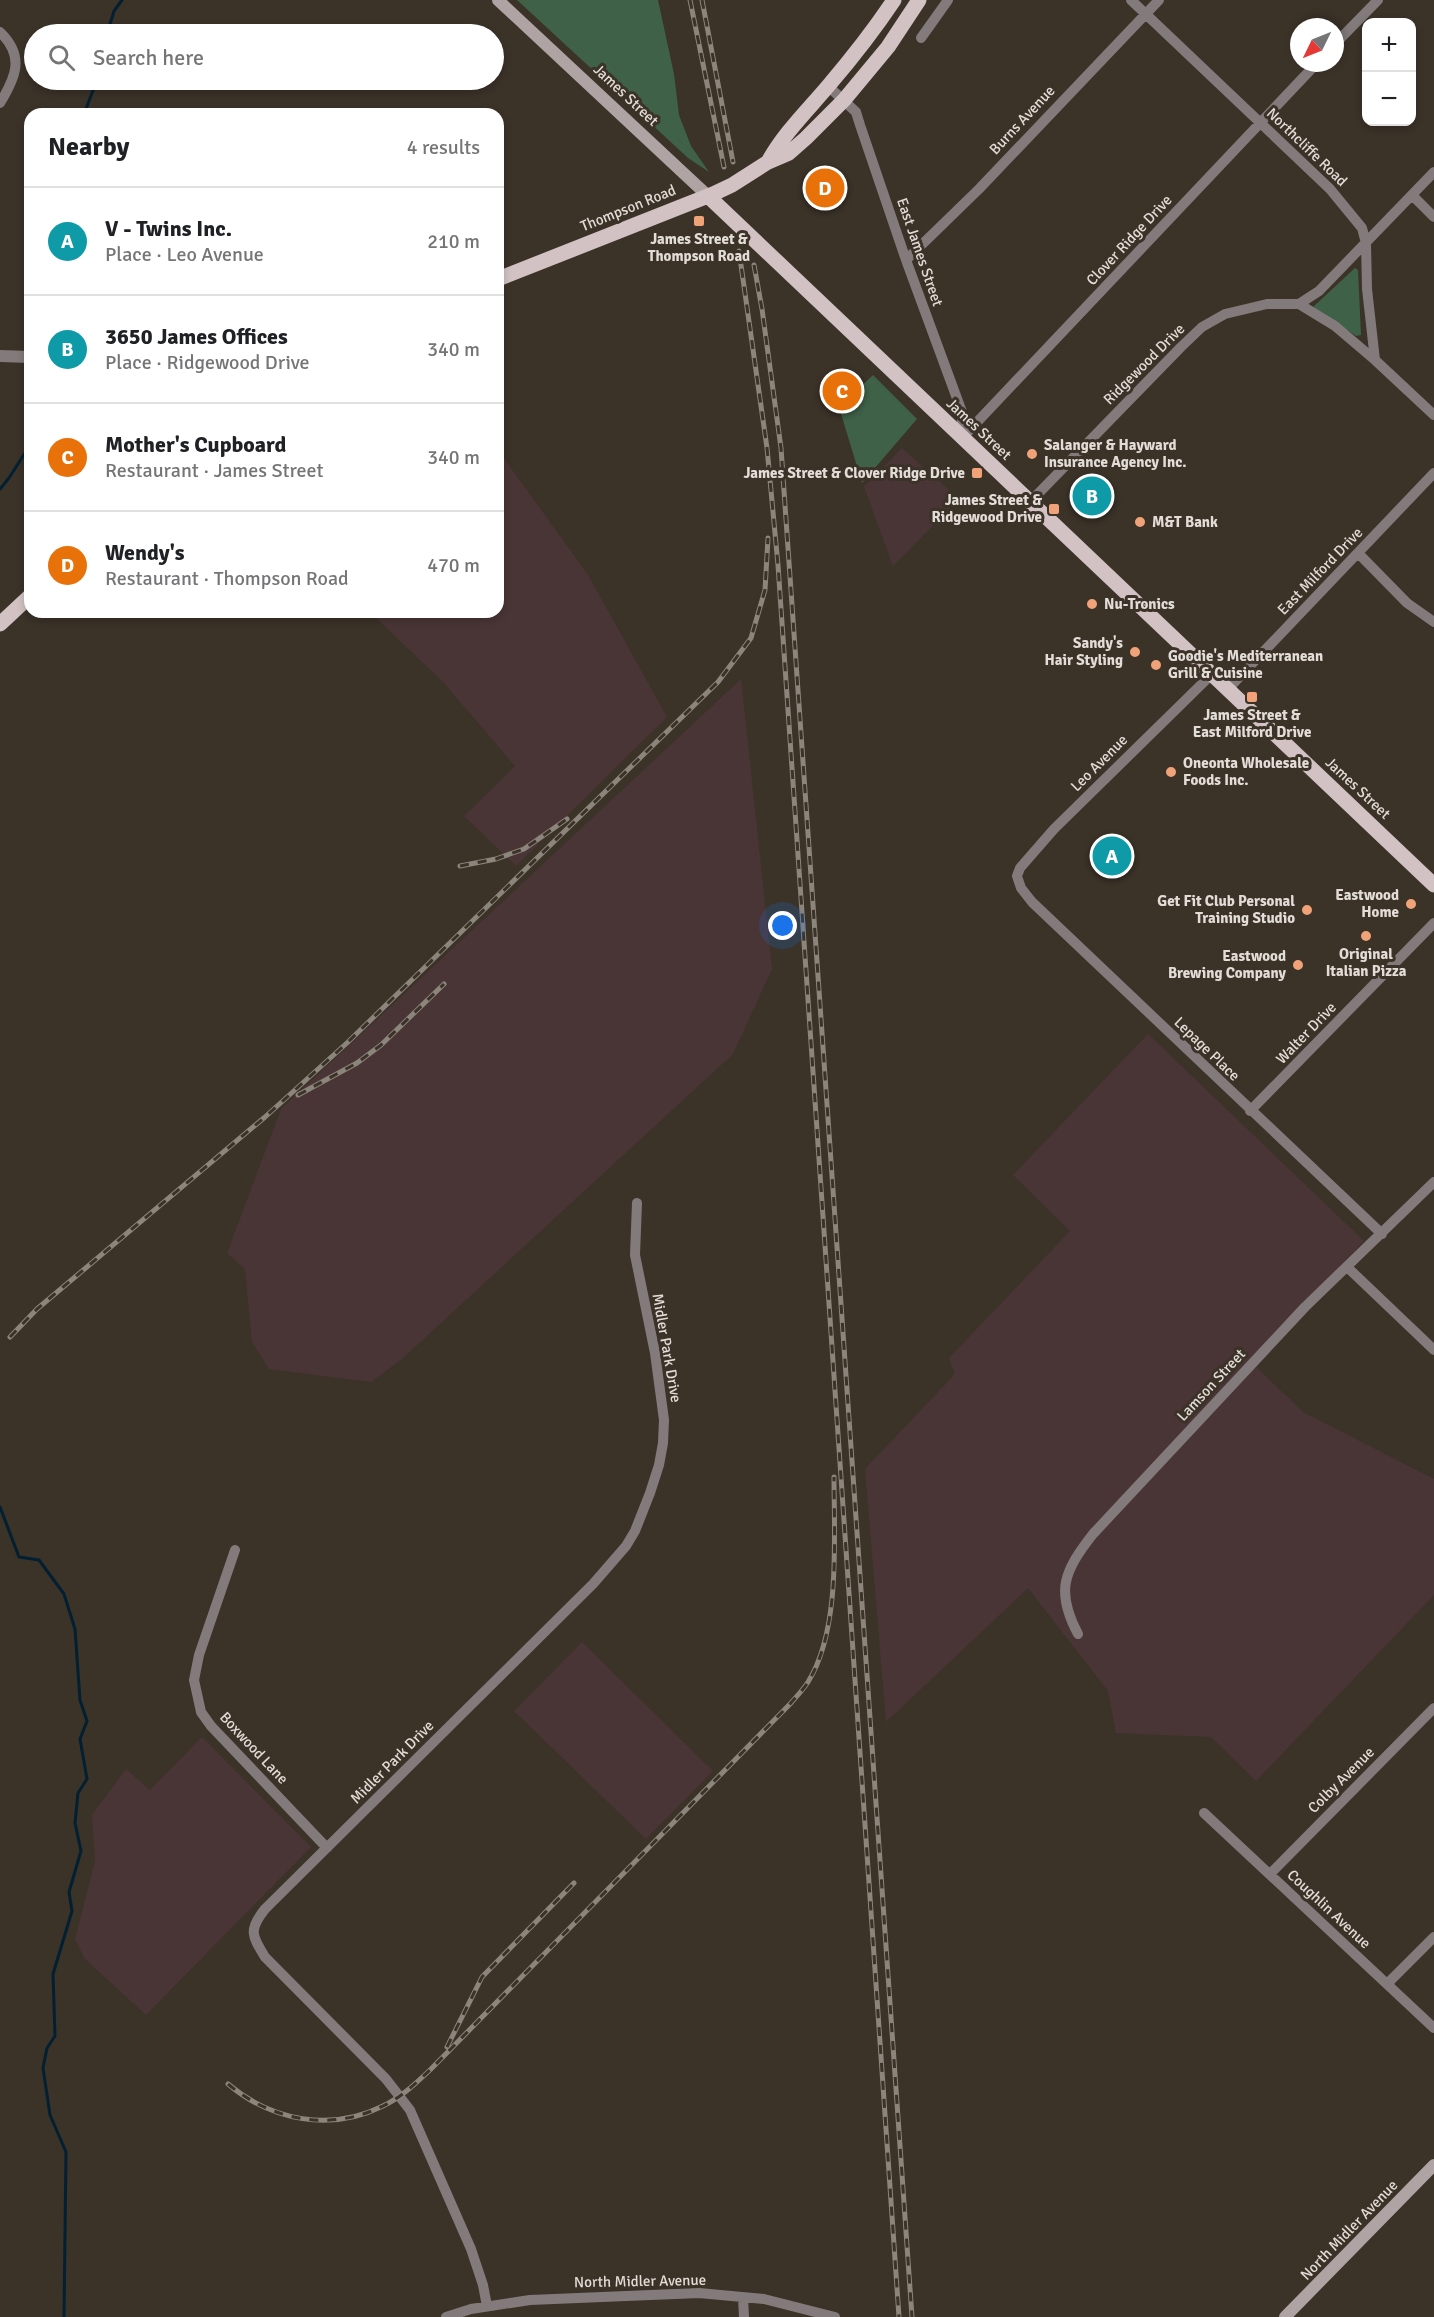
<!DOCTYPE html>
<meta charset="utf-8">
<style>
body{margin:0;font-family:Signika,sans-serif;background:#f2f2f2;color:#202124}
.controls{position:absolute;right:18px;top:18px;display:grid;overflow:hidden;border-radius:12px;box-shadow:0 3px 9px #0003}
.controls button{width:54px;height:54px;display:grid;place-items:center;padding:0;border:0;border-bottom:2px solid #e0e0e0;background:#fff;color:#202124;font:30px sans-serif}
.compass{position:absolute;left:1290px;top:18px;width:54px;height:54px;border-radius:50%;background:#fff;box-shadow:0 3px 9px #0003;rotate:227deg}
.you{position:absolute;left:783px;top:926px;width:21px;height:21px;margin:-15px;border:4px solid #fff;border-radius:50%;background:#1a73e8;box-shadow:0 0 0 9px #1a73e833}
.badge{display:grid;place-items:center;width:39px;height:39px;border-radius:50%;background:#2563eb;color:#fff;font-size:20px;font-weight:700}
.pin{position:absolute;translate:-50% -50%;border:3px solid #fff;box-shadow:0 2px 6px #0006}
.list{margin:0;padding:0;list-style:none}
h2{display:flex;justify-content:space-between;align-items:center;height:78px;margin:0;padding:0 24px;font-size:26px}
h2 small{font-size:20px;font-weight:400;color:#757577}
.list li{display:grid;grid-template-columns:39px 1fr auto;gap:18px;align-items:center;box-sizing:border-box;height:108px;padding:0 24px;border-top:2px solid #e0e0e0}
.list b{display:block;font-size:22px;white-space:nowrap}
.list p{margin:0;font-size:20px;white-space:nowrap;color:#757577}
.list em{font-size:20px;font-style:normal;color:#757577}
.icon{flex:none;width:33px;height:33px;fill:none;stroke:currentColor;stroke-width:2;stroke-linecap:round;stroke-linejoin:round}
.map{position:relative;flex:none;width:1434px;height:2317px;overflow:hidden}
.search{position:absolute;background:#fff;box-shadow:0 3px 9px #0003;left:24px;top:24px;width:480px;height:66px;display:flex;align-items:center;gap:15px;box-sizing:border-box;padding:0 21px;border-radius:33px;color:#757577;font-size:22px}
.panel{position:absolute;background:#fff;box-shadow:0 3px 9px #0003;left:24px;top:108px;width:480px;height:510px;border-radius:18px}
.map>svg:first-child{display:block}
.industrial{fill:#4a3536}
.green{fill:#3f6148}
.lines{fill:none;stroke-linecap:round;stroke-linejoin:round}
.stream{stroke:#032032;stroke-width:3}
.minor{stroke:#837b7b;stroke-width:10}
.tertiary{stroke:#837b7b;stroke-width:12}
.secondary{stroke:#afa3a4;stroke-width:12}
.primary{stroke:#d2c2c3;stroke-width:15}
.rail-casing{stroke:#8c857c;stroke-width:5}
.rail{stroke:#3b3228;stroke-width:3;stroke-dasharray:9;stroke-linecap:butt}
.poi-dot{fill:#f0a279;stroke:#3b3228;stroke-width:2}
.labels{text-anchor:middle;stroke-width:6;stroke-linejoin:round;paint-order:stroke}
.street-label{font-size:15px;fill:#e3ddd7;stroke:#3b3228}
.poi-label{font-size:15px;font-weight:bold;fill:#e3ddd7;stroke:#3b3228;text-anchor:end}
</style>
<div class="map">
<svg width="1434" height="2317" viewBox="0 0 1434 2317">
<rect width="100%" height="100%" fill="#3b3228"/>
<!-- industrial -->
<path class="industrial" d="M 902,448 L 959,499 L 893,566 L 864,487 Z
M 498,450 L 588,575 L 667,717 L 516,866 L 464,816 L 515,766 L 443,682 L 370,612 L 498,612 Z
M 741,679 L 772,969 L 733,1054 L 403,1358 L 371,1382 L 269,1369 L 252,1342 L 245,1269 L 227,1253 L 281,1109 Z
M 1148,1034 L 1364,1241 L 1250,1361 L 1303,1412 L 1434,1479 L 1434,1595 L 1256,1781 L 1211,1737 L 1116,1733 L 1108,1691 L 1028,1588 L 886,1722 L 865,1469 L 955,1374 L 949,1358 L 1070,1231 L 1013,1175 Z
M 582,1642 L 713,1771 L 646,1839 L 514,1711 Z
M 202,1737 L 311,1847 L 146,2015 L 85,1959 L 75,1939 L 95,1861 L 92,1815 L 126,1769 L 150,1790 Z"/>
<!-- green -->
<path class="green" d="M 517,0 L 658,0 L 674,74 L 679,115 L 691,146 L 709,172 L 688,158 Z
M 1355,268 L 1358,270 L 1361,335 L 1356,336 L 1313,307 Z
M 873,375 L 917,419 L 862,483 L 839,407 Z"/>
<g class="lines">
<!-- stream -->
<path class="stream" d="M 107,34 L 114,11 L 122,0
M 84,114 L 97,80
M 0,489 L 9,478 L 30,445
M 0,1507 L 19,1557 L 39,1560 L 64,1594 L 75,1629 L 80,1700 L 87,1721 L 80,1739 L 87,1779 L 78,1793 L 75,1823 L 81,1851 L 69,1892 L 72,1911 L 53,1974 L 55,2036 L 47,2048 L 43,2068 L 50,2115 L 66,2152 L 64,2317"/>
<!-- minor -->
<path class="minor" d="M 1131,0 L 1330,189 L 1362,228 L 1366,243 L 1367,289 L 1375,360 L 1434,415
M 0,32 C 25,56 16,77 0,103
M 921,38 L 948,0
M 1335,44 L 1378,0
M 828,86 L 856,112 L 860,125 L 906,260 L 962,412 L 962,438
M 1412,195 L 1434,217
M 906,260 L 979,189 L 1159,0
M 1299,304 L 1335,326 L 1375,360
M 962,438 L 1317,63
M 1030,502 L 1181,347 L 1202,327 L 1225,314 L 1267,304 L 1299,304 L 1319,291 L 1434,172
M 1358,553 L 1407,603 L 1434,622
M 1212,674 L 1054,829 L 1020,868 L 1017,876 L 1021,888 L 1032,902 L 1382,1234
M 1228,689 L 1434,473
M 1250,1111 L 1434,923
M 1347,1267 L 1434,1350
M 235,1550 L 199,1655 L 194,1680 L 201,1712 L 211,1726 L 327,1848
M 1078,1634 C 1055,1591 1064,1571 1093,1534 L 1305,1307 L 1434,1182
M 1204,1813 L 1434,2028
M 1270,1874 L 1434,1708
M 1387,1984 L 1434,1937
M 743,2297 L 744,2317
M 487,2306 L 483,2285 L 471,2249 L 410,2110 L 386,2079 L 265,1957 C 252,1936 248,1930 265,1909 L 593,1584 L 626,1546 L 635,1531 L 650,1493 L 659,1465 L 663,1443 L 664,1420 L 655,1353 L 635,1255 L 637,1203
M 446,2317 L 471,2309 L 530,2300 L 699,2293 L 764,2299 L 835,2317"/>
<!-- tertiary -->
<path class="tertiary" d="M 0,356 L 30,357"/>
<!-- secondary -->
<path class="secondary" d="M 498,0 L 708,196
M 1285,2317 L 1434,2165"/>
<!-- primary -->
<path class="primary" d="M 768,162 C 784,133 807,111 829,85 C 852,58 874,30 894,0
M 708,196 L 1434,885
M 498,279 L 713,194 L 732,185 L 768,162 L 789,153 L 806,138 L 844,100 L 888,47 L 919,0
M 0,624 L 30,596"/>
<!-- rail casing -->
<g class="rail-casing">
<path id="rail" d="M 690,0 L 724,167
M 702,0 L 733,162
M 739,251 L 767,448 L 778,565 L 899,2317
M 754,265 L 762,309 L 781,448 L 912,2317
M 460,866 L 496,859 L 524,849 L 567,819
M 298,1095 L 357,1063 L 381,1045 L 444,984
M 10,1337 L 37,1309 L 265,1117 L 348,1042 L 718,682 L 751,638 L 765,590 L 768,538
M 447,2047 L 482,1977 L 574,1883
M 228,2084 C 272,2121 331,2132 383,2106 C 402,2097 416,2083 431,2069 L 790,1704 C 796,1697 803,1690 808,1682 C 841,1630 834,1536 834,1477"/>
</g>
<!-- rail -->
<use href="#rail" class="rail"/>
</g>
<!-- markers -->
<g class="poi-dot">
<rect x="693" y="215" width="12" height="12" rx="3"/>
<circle cx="1032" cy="454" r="6"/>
<rect x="971" y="467" width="12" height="12" rx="3"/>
<rect x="1048" y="503" width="12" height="12" rx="3"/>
<circle cx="1140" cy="522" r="6"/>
<circle cx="1092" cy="604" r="6"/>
<circle cx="1135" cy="652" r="6"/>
<circle cx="1156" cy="665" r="6"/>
<rect x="1246" y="691" width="12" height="12" rx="3"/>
<circle cx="1171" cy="772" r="6"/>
<circle cx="1411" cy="904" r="6"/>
<circle cx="1307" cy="910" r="6"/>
<circle cx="1366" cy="936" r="6"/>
<circle cx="1298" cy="965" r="6"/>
</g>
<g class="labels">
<!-- street labels -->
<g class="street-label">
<text transform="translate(626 95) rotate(43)" y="5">James Street</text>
<text transform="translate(1022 120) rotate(-47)" y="5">Burns Avenue</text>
<text transform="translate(1307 147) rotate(44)" y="5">Northcliffe Road</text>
<text transform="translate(628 208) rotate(-22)" y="5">Thompson Road</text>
<text transform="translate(1129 240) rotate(-47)" y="5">Clover Ridge Drive</text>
<text transform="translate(920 252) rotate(71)" y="5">East James Street</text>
<text transform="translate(1144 364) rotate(-45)" y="5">Ridgewood Drive</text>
<text transform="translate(979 429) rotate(43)" y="5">James Street</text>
<text transform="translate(1320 571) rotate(-46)" y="5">East Milford Drive</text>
<text transform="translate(1099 763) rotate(-45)" y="5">Leo Avenue</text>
<text transform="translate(1358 788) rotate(43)" y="5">James Street</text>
<text transform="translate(1306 1033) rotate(-46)" y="5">Walter Drive</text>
<text transform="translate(1207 1049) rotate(44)" y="5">Lepage Place</text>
<text transform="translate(667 1348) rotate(80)" y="5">Midler Park Drive</text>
<text transform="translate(1211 1385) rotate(-47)" y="5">Lamson Street</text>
<text transform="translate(254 1748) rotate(47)" y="5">Boxwood Lane</text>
<text transform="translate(392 1762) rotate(-45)" y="5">Midler Park Drive</text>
<text transform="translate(1341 1780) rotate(-45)" y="5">Colby Avenue</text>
<text transform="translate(1329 1909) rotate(43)" y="5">Coughlin Avenue</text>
<text transform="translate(1349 2230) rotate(-46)" y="5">North Midler Avenue</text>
<text transform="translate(640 2281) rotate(-1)" y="5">North Midler Avenue</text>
</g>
<!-- poi labels -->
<g class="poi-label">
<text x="699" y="244" text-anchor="middle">James Street &amp;<tspan x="699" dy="17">Thompson Road</tspan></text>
<text x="1044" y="450" text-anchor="start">Salanger &amp; Hayward<tspan x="1044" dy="17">Insurance Agency Inc.</tspan></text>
<text x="965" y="478">James Street &amp; Clover Ridge Drive</text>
<text x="1042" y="505">James Street &amp;<tspan x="1042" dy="17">Ridgewood Drive</tspan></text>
<text x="1152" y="527" text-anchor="start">M&amp;T Bank</text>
<text x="1104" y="609" text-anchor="start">Nu-Tronics</text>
<text x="1123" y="648">Sandy's<tspan x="1123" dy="17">Hair Styling</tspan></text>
<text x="1168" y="661" text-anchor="start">Goodie's Mediterranean<tspan x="1168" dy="17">Grill &amp; Cuisine</tspan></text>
<text x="1252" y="720" text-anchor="middle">James Street &amp;<tspan x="1252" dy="17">East Milford Drive</tspan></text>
<text x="1183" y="768" text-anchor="start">Oneonta Wholesale<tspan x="1183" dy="17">Foods Inc.</tspan></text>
<text x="1399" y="900">Eastwood<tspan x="1399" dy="17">Home</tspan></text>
<text x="1295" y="906">Get Fit Club Personal<tspan x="1295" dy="17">Training Studio</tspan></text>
<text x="1366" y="959" text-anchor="middle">Original<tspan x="1366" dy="17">Italian Pizza</tspan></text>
<text x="1286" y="961">Eastwood<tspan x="1286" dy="17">Brewing Company</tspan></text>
</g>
</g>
</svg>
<div class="controls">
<button>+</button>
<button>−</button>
</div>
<svg class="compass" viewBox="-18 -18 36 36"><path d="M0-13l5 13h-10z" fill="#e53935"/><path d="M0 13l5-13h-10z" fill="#757577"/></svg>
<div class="you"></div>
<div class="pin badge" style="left:1112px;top:856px;background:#0f9aa8">A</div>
<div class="pin badge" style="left:1092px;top:496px;background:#0f9aa8">B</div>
<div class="pin badge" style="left:842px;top:391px;background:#e8710a">C</div>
<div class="pin badge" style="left:825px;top:188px;background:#e8710a">D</div>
<div class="search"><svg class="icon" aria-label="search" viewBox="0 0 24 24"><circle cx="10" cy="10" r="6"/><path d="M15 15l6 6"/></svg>Search here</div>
<section class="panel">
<h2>Nearby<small>4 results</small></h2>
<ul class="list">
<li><span class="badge" style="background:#0f9aa8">A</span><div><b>V - Twins Inc.</b><p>Place · Leo Avenue</p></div><em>210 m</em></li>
<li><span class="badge" style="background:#0f9aa8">B</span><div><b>3650 James Offices</b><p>Place · Ridgewood Drive</p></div><em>340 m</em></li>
<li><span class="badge" style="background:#e8710a">C</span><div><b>Mother's Cupboard</b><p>Restaurant · James Street</p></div><em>340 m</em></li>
<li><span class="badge" style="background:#e8710a">D</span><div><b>Wendy's</b><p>Restaurant · Thompson Road</p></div><em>470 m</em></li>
</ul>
</section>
</div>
